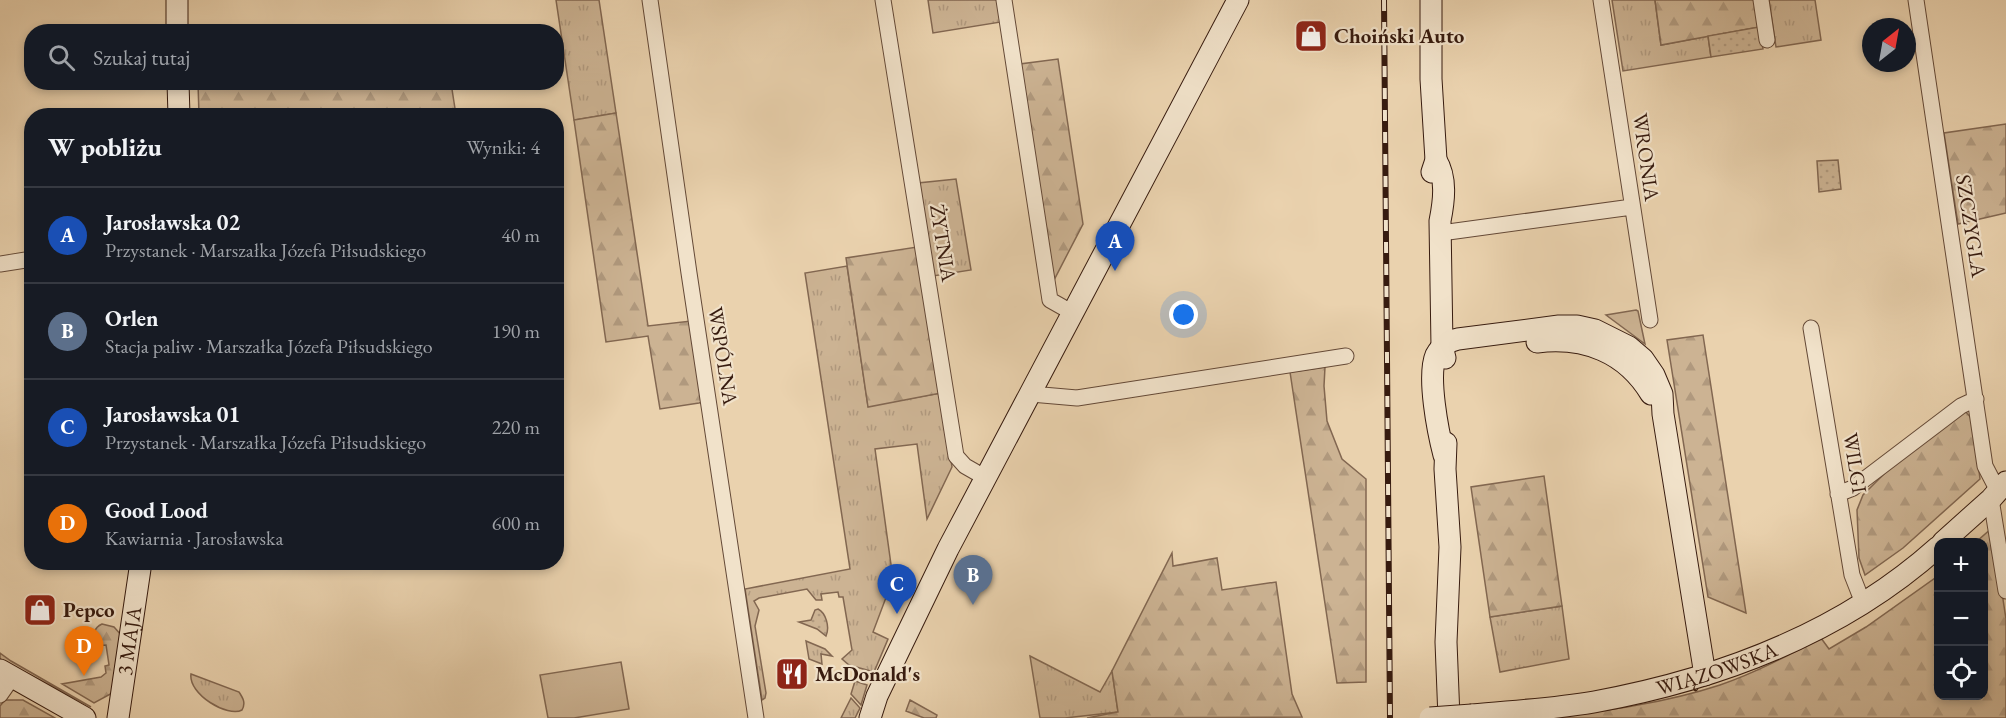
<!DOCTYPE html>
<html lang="pl">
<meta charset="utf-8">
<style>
body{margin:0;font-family:"EB Garamond",serif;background:#242831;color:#f1f3f6}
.controls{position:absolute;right:18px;bottom:18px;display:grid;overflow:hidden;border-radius:12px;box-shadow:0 3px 9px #0003}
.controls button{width:54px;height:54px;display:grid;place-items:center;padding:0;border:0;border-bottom:2px solid #363941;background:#171b24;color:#f1f3f6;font:30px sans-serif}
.compass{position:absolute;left:1862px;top:18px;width:54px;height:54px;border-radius:50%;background:#171b24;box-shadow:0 3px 9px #0003;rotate:31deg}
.you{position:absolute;left:1184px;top:315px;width:21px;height:21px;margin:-15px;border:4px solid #fff;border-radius:50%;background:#1a73e8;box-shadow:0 0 0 9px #1a73e833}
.badge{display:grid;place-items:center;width:39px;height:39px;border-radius:50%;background:#db2777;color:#fff;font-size:20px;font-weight:700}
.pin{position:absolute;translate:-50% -50px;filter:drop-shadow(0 2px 3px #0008)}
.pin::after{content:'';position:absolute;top:32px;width:21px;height:18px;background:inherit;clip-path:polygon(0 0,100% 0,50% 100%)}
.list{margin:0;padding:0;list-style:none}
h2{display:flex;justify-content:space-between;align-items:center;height:78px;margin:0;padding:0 24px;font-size:26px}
h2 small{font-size:20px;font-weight:400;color:#9ea1a6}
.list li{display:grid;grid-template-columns:39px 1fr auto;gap:18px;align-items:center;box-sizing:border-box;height:96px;padding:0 24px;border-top:2px solid #363941}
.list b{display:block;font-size:22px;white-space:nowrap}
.list p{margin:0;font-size:20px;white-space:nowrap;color:#9ea1a6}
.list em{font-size:20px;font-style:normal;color:#9ea1a6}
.icon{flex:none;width:33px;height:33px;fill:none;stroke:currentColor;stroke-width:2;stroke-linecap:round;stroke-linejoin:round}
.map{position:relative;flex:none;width:2006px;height:718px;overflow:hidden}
.search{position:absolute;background:#171b24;box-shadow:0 3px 9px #0003;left:24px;top:24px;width:540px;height:66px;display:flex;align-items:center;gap:15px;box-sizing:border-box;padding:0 21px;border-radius:24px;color:#9ea1a6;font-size:22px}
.panel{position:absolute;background:#171b24;box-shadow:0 3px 9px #0003;left:24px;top:108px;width:540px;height:462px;border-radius:24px}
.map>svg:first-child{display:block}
.grass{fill:url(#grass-tufts);stroke:#826751;stroke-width:1.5}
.forest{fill:url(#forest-firs);stroke:#826751;stroke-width:1.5}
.park{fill:url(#park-dots);stroke:#826751;stroke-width:1.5}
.pitch{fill:#ccb393;stroke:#826751;stroke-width:1.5}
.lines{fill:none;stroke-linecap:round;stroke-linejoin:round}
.street-casing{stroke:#644937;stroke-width:17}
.secondary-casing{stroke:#371b0f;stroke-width:23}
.street{stroke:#f1e2ca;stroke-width:15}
.secondary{stroke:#f1e2ca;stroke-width:21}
.rail-casing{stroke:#371b0f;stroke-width:6}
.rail{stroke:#f1e2ca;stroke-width:4;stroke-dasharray:11;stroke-linecap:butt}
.secondary-bridge-casing{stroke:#371b0f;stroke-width:23;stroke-linecap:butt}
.secondary-bridge{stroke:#f1e2ca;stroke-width:21}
.labels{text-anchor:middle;stroke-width:4.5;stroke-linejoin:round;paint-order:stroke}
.poi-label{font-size:21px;font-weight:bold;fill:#371b0f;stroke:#f1e2ca;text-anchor:start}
.street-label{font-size:21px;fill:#371b0f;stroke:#f1e2ca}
</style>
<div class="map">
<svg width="2006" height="718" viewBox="0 0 2006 718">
<defs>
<pattern id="grass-tufts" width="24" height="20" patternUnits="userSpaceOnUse" patternTransform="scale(1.5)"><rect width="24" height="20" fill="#ccb393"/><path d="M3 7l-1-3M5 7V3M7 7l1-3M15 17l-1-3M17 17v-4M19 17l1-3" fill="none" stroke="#b0997e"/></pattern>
<pattern id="forest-firs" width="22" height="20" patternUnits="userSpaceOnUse" patternTransform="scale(1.5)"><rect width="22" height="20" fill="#ccb393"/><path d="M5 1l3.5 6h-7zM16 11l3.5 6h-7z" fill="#b0997e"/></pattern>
<pattern id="park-dots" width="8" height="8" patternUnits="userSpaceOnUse" patternTransform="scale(1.5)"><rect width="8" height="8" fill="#ccb393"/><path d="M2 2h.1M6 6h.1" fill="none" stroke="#b0997e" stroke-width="1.8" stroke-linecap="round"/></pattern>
</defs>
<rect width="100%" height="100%" fill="#ead2ae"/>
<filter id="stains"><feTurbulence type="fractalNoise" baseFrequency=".00333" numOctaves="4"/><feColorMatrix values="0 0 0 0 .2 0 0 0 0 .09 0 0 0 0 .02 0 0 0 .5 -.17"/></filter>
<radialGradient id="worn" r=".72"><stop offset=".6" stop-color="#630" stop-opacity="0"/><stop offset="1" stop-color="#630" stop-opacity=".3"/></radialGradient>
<!-- grass -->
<path class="grass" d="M 556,0 L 599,0 L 616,113 L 574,120 Z
M 928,0 L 998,0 L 1001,22 L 933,33 Z
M 1612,0 L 1655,0 L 1661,45 L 1708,36 L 1711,57 L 1623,71 Z
M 1769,0 L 1815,0 L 1821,40 L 1776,47 Z
M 956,179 L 971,270 L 933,276 L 918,183 Z
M 847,266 L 868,406 L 941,393 L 952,467 L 927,519 L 917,444 L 875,449 L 893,579 L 873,632 L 888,639 L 874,672 L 849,665 L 842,659 L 852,650 L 843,597 L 839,597 L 838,592 L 821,594 L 822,600 L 816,600 L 807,589 L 759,598 L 754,601 L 759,610 L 755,626 L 766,693 L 765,698 L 762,700 L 745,589 L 850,569 L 805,273 Z
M 1636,310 L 1638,311 L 1645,344 L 1606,315 Z
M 1562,606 L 1569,659 L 1500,672 L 1490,617 Z
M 806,641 L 825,649 L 832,656 L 821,654 L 822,664 L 809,659 Z
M 0,653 L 11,661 L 91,707 L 0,659 Z
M 1030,656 L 1100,692 L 1112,671 L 1118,712 L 1065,718 L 1040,718 Z
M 191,674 L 239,692 C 243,698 246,703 242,710 C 228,718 188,694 191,674 Z
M 855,681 L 867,685 L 861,705 L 851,694 Z
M 851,698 L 860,708 L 855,718 L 841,718 Z"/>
<!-- forest -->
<path class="forest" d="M 1655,0 L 1755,0 L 1759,27 L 1661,45 Z
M 1058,59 L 1083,224 L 1053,282 L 1020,64 Z
M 198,83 L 451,83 L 456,115 L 199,115 Z
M 616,113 L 648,326 L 691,321 L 703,402 L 699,403 L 660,409 L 648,336 L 606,342 L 574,120 Z
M 2006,124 L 2006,213 L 1958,224 L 1944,133 Z
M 917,247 L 941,393 L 868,407 L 846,258 Z
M 1703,335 L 1746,613 L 1708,597 L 1667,340 Z
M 1325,367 L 1324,386 L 1327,421 L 1342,459 L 1366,479 L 1366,682 L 1337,683 L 1290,372 Z
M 1965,411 L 1973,420 L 1980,479 L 1903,548 L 1865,575 L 1859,558 L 1857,510 L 1863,495 L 1891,467 Z
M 1544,476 L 1562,606 L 1490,617 L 1471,487 Z
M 1992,528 L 2006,619 L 2006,718 L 1548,718 C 1606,711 1665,703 1720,685 C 1755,673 1789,655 1821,638 L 1829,649 L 1866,627 L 1938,576 L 1938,696 L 1984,696 L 1984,542 L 1976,542 Z
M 1172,553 L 1173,566 L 1217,558 L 1222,590 L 1276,582 L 1292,694 L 1302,717 L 1087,718 L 1118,712 L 1112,671 Z
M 102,624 L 114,627 L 122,636 L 116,691 L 94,703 L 62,684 L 101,677 L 106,673 L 105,666 L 109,665 L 106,645 L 96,646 C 95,637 91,629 102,624 Z
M 5,700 L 23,700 L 55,718 L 0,718 L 0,706 Z
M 910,700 L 937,715 L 936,718 L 924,718 L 906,711 Z"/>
<!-- park -->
<path class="park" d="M 1759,27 L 1763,49 L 1711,57 L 1708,36 Z
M 1838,160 L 1841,189 L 1819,192 L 1817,161 Z
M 818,609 C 826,613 830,627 826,636 L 817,629 L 799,622 L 811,620 L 815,610 Z"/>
<!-- pitch -->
<path class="pitch" d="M 621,662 L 629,709 L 574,718 L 548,718 L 540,675 Z"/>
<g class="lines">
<!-- street casing -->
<g class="street-casing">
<path id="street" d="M 650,0 L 689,273 L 756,718
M 883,0 L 956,456 L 965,466 L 986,478
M 1004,0 L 1050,300 L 1073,313
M 1601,0 L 1650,320
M 1761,0 L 1767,40
M 1916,0 L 1985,466 L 1998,491
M 1441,233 L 1632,207
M 0,264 L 32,259
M 1811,328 L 1852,575 L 1863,603
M 1031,394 L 1077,398 L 1346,356
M 1838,494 L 1853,488 L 1961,406 L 1976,399
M 1991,499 L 2006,591
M 0,695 L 12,678"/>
</g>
<!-- secondary casing -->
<g class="secondary-casing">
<g id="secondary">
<path d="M 177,0 L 177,32"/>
<path d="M 1431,0 L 1431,79 L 1436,160 L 1432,172"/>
<path d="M 178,82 L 179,116"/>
<path d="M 1436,160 C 1447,178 1444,201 1440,221 L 1442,346 L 1445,358"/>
<path d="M 1537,342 C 1584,336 1626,352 1651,394"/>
<path d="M 1446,443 L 1445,469 L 1450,547 L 1446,642 L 1449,718"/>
<path d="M 1444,455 C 1438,432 1427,376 1436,355 C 1441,346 1449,341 1458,339 L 1559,326 L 1577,326 L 1595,330 L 1629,347 L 1643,359 L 1654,375 L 1662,394 L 1663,414 L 1705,675"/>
<path d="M 1943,542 L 1991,499 L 2006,482"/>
<path d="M 0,670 L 85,718"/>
<path id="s1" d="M 1472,715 C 1513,711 1554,709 1594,702 C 1720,679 1842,633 1938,547"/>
<path id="s2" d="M 118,718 L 141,562"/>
<path d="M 870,718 L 877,696 L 948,549 L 1238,0"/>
</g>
</g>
<!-- street -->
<use href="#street" class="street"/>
<!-- secondary -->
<use href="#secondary" class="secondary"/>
<!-- rail casing -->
<g class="rail-casing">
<path id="rail" d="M 1384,0 L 1390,718"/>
</g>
<!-- rail -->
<use href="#rail" class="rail"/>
<!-- secondary-bridge casing -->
<g class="secondary-bridge-casing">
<path id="secondary-bridge" d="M 1430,718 L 1472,715"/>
</g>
<!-- secondary-bridge -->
<use href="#secondary-bridge" class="secondary-bridge"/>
</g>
<!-- icons -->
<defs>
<g id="shop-square" transform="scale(1.725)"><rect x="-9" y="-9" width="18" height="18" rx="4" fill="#8f2418" stroke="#f1e2ca"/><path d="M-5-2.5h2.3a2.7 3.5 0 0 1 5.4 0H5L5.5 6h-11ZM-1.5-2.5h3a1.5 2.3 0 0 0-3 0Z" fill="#fff"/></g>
<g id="restaurant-square" transform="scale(1.725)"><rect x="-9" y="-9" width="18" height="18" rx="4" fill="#8f2418" stroke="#f1e2ca"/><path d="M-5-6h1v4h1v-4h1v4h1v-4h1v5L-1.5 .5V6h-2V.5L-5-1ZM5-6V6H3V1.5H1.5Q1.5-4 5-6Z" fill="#fff"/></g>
</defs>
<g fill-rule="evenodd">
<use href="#shop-square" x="1311" y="36"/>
<use href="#shop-square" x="40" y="610"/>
<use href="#restaurant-square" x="792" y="674"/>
</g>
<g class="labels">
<!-- poi labels -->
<g class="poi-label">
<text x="1334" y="43">Choiński Auto</text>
<text x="63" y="617">Pepco</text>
<text x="815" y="681">McDonald's</text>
</g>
<!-- street labels -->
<g class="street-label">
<text transform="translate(1646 157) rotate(82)" y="7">WRONIA</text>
<text transform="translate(1971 226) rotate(81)" y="7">SZCZYGLA</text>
<text transform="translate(943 243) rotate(81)" y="7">ŻYTNIA</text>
<text transform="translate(723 356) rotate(81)" y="7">WSPÓLNA</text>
<text transform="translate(1855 463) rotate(81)" y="7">WILGI</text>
<text dy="7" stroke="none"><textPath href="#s2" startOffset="78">3 MAJA</textPath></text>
<text dy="7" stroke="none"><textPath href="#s1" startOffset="250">WIĄZOWSKA</textPath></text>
</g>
</g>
<rect width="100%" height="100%" filter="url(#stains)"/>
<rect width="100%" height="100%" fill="url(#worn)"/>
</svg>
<div class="controls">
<button>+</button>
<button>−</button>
<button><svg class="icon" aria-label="locate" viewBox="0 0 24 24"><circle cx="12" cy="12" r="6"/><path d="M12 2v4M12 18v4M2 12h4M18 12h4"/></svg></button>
</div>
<svg class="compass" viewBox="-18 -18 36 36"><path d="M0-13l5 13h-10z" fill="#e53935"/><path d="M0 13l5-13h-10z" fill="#9ea1a6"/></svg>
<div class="you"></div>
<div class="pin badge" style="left:1115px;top:271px;background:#1a4fb4">A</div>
<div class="pin badge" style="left:973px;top:605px;background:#5c6f8a">B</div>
<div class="pin badge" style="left:897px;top:614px;background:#1a4fb4">C</div>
<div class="pin badge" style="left:84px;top:676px;background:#e8710a">D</div>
<div class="search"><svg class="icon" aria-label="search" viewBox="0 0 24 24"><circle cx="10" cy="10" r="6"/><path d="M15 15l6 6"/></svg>Szukaj tutaj</div>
<section class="panel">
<h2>W pobliżu<small>Wyniki: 4</small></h2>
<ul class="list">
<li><span class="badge" style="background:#1a4fb4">A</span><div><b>Jarosławska 02</b><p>Przystanek · Marszałka Józefa Piłsudskiego</p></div><em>40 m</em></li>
<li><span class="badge" style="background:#5c6f8a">B</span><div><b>Orlen</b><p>Stacja paliw · Marszałka Józefa Piłsudskiego</p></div><em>190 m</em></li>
<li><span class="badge" style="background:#1a4fb4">C</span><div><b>Jarosławska 01</b><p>Przystanek · Marszałka Józefa Piłsudskiego</p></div><em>220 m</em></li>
<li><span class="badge" style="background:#e8710a">D</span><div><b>Good Lood</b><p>Kawiarnia · Jarosławska</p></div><em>600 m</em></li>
</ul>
</section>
</div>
